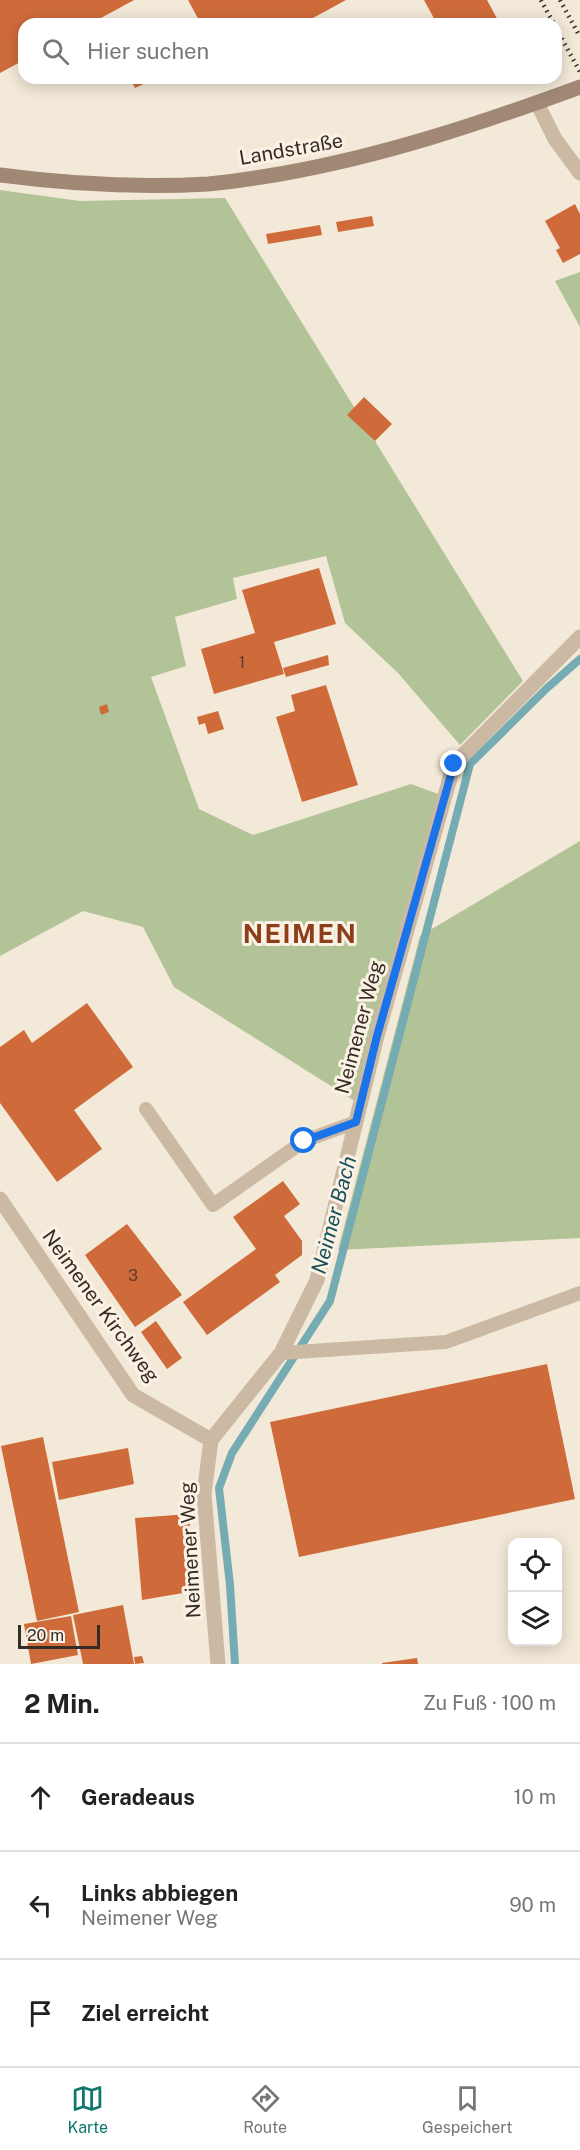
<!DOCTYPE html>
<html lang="de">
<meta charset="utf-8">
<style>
body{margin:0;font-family:"Public Sans",sans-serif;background:#f6f6f6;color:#222}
.controls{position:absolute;right:18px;bottom:18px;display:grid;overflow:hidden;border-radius:12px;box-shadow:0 3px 15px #0003}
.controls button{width:54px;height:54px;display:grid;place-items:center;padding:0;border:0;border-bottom:2px solid #e0e0e0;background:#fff;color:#222;font:30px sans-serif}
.scale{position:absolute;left:18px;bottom:15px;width:82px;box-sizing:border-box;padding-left:6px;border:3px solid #362c26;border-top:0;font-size:16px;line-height:21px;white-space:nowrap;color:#362c26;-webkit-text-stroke:4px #fbf2e5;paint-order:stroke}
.stop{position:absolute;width:18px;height:18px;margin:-14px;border:4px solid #1a73e8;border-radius:50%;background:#fff}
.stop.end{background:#1a73e8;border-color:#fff;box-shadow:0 2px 6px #0008}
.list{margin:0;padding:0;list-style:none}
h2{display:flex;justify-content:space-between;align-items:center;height:78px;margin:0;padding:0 24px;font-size:26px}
h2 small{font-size:20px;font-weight:400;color:#767676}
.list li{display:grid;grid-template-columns:39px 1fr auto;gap:18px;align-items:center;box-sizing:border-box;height:108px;padding:0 24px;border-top:2px solid #e0e0e0}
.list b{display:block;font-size:22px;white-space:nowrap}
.list p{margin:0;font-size:20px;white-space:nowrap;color:#767676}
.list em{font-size:20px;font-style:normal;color:#767676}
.icon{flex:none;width:33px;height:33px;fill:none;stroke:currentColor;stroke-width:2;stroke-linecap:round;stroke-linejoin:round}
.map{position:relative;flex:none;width:580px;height:1664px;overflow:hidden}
.search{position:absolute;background:#fff;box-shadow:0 3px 15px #0003;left:18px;right:18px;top:18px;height:66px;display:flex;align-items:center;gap:15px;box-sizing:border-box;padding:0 21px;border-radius:18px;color:#767676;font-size:22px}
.sheet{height:402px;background:#fff}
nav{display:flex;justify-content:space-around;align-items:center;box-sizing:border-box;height:84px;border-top:2px solid #e0e0e0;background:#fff;font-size:16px;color:#767676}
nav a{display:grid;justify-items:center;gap:3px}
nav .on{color:#0f766e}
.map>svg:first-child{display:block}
.green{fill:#b1c397}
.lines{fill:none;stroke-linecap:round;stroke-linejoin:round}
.stream{stroke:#75abb2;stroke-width:8}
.building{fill:#cf6b3a}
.service{stroke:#ccb9a3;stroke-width:14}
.minor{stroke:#ccb9a3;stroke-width:15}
.secondary{stroke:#a08875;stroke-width:15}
.rail{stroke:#362c26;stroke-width:4.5;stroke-dasharray:1.5 4.5;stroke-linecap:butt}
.route{stroke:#1a73e8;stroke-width:8}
.labels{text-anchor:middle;stroke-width:6;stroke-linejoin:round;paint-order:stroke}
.number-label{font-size:16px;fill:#5c3c2b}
.street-label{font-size:20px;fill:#362c26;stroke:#fbf2e5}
.water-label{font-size:21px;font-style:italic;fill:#18515b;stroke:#fbf2e5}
.district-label{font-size:26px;font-weight:bold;letter-spacing:1.5px;fill:#8b3e19;stroke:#fbf2e5}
</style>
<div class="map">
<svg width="580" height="1664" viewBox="0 0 580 1664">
<rect width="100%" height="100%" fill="#f3e9d8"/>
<!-- green -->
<path class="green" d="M 0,190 L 80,201 L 225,198 L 523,681 L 460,745 L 398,673 L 345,623 L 326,556 L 233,578 L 237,599 L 175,617 L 186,666 L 151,677 L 199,809 L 253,835 L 411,784 L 441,795 L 358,1103 L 174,987 L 143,927 L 83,911 L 0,956 Z
M 580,272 L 580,327 L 555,281 Z
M 580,841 L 580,1238 L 338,1250 L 420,936 Z"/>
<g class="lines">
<!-- stream -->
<path class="stream" d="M 235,1664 L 230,1585 L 219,1488 L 232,1453 L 330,1301 L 470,764 L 546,689 L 580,659"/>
</g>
<!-- building -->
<path class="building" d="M 0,0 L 134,0 L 90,24 L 24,24 L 24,60 L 0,73 Z
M 188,0 L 346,0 L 302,24 L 201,24 Z
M 424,0 L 487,0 L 500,24 L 437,24 Z
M 130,78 L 146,78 L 148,82 L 135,88 Z
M 575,204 L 580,214 L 580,254 L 563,263 L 556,250 L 560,248 L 545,221 Z
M 372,216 L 374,226 L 338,232 L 336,222 Z
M 320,225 L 322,235 L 268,244 L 266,234 Z
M 364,397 L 392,424 L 375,441 L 347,415 Z
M 319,568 L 336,624 L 274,642 L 284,674 L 214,694 L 201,649 L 255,633 L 242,590 Z
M 328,655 L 329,665 L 286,677 L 283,668 Z
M 326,685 L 358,785 L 302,802 L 276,717 L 295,711 L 291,695 Z
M 107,704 L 109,712 L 101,715 L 99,707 Z
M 218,711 L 224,729 L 208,734 L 205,723 L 199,725 L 197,717 Z
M 87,1003 L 133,1067 L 74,1110 L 102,1149 L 57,1182 L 0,1103 L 0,1047 L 24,1030 L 32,1043 Z
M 283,1181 L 300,1204 L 284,1216 L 302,1241 L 302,1255 L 275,1275 L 280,1282 L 207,1335 L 183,1302 L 256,1249 L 233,1217 Z
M 127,1224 L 182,1295 L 135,1327 L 85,1255 Z
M 156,1321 L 182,1358 L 167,1369 L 141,1332 Z
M 547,1364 L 575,1499 L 299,1557 L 270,1422 Z
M 43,1437 L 79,1612 L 37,1621 L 1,1446 Z
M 128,1448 L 134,1484 L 59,1500 L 52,1462 Z
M 189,1514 L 195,1591 L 142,1600 L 135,1518 Z
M 123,1605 L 134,1664 L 83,1664 L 73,1615 Z
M 71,1616 L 78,1655 L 31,1664 L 24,1624 Z
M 142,1656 L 144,1663 L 135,1664 L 134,1657 Z
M 417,1658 L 418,1664 L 382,1664 L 382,1663 Z"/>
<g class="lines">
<!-- service -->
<path class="service" d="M 146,1109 L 213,1205 L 304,1141 L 356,1122
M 281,1353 L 446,1342 L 580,1293"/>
<!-- minor -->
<path class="minor" d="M 537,103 L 555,139 L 580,173
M 0,1199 L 133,1395 L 211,1440
M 218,1664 L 204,1494 L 211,1440 L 281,1353 L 317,1280 L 377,1036 L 454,764 L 580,637"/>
<!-- secondary -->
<path class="secondary" d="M 0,175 C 68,184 139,188 208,184 C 232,182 256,178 280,174 C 383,156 482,123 580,87"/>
<!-- rail -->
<path class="rail" d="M 541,0 L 554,24
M 560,0 L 580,37
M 556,28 L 580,72"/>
</g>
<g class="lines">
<!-- route -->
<path class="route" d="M 304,1141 L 356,1122 L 377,1036 L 454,764"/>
</g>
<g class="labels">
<!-- number labels -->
<g class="number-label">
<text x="242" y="668">1</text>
<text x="133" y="1281">3</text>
</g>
<!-- street labels -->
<g class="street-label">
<text transform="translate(291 149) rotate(-10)" y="7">Landstraße</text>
<text transform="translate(359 1027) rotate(-75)" y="7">Neimener Weg</text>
<text transform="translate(101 1306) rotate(54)" y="7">Neimener Kirchweg</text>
<text transform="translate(190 1550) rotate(-93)" y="7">Neimener Weg</text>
</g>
<!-- water labels -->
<g class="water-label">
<text transform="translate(334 1215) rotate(-75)" y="7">Neimer Bach</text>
</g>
<!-- district labels -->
<g class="district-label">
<text x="300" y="943">NEIMEN</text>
</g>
</g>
</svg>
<div class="controls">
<button><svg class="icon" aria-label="locate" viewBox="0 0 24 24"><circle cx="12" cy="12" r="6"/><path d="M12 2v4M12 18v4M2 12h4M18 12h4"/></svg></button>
<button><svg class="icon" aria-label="layers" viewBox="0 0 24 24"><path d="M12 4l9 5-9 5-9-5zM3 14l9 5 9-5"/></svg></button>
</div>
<div class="scale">20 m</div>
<div class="stop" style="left:304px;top:1141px"></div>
<div class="stop end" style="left:454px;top:764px"></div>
<div class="search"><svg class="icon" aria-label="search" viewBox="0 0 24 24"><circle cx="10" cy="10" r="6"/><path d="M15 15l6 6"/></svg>Hier suchen</div>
</div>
<section class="sheet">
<h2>2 Min.<small>Zu Fuß · 100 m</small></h2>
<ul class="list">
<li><svg class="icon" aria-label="ahead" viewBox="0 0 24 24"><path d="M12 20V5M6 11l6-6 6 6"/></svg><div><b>Geradeaus</b></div><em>10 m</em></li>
<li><svg class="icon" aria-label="left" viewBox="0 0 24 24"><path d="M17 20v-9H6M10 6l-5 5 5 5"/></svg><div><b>Links abbiegen</b><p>Neimener Weg</p></div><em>90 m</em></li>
<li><svg class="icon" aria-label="arrive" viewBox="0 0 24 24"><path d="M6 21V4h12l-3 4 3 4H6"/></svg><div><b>Ziel erreicht</b></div></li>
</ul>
</section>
<nav>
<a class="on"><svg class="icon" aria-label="map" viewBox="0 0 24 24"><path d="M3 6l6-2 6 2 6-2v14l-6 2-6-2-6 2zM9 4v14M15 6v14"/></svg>Karte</a>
<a><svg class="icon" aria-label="directions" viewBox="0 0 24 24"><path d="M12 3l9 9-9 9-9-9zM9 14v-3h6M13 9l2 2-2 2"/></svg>Route</a>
<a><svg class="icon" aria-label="saved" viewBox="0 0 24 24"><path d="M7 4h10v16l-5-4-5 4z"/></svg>Gespeichert</a>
</nav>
